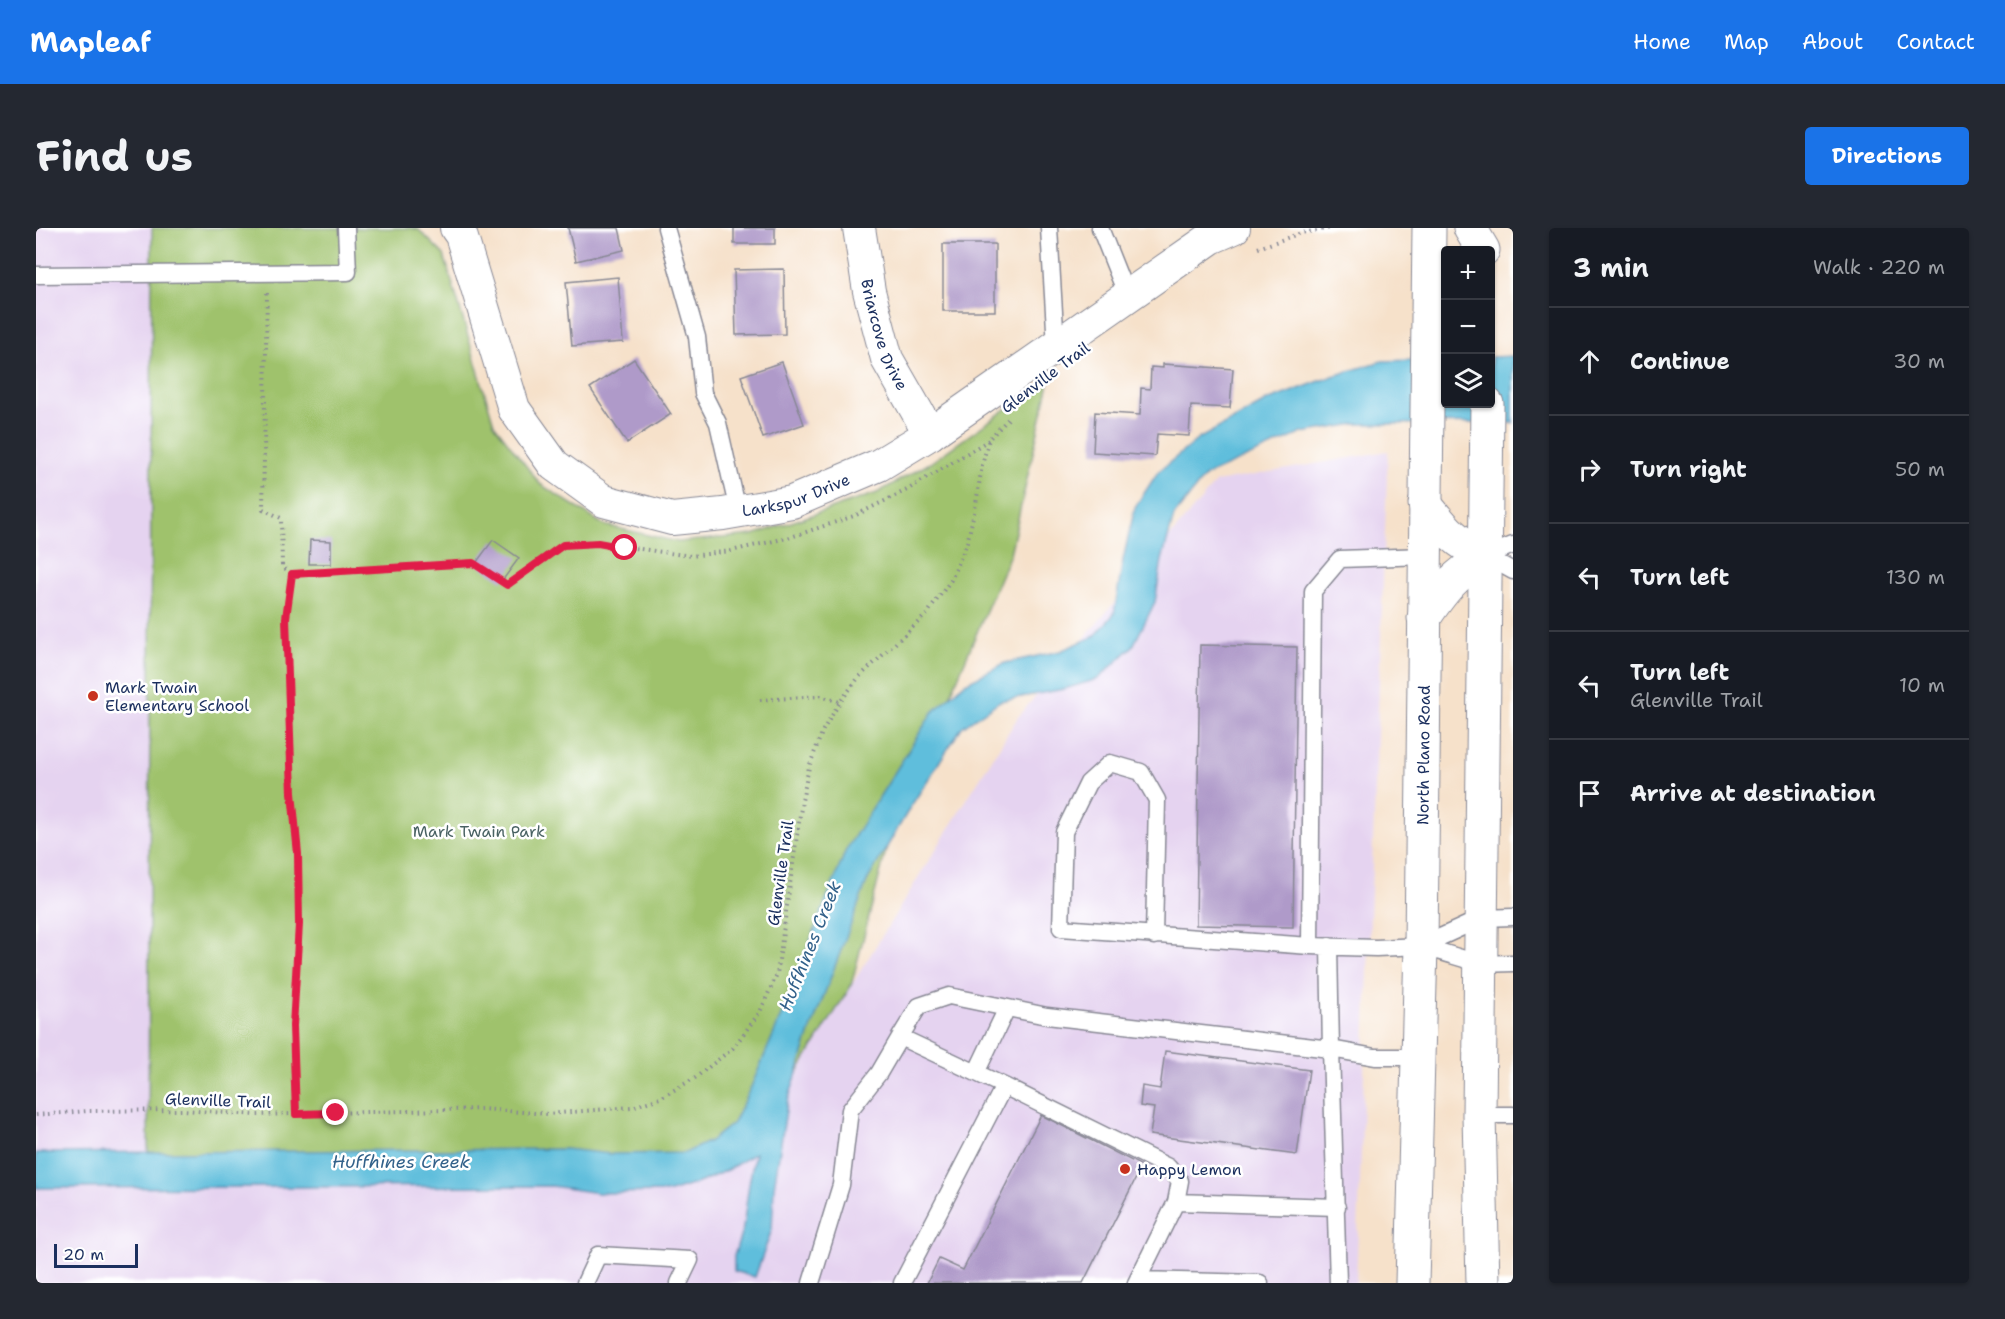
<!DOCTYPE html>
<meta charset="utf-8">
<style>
body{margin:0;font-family:"Shantell Sans",sans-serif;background:#242831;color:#f1f3f6}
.controls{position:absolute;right:18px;top:18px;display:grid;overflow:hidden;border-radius:6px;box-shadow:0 2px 4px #0004}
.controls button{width:54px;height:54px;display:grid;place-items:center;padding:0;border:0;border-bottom:2px solid #363941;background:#171b24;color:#f1f3f6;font:30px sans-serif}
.scale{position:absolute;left:18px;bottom:15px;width:84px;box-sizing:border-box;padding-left:6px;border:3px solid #1b2f5e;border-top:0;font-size:16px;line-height:21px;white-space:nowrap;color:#1b2f5e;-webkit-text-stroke:4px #fff;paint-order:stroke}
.stop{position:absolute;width:18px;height:18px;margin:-14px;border:4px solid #e11d48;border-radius:50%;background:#fff}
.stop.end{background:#e11d48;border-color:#fff;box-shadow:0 2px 6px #0008}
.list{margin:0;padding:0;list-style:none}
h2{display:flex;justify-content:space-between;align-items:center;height:78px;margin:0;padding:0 24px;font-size:26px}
h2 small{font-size:20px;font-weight:400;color:#9ea1a6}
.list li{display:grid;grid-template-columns:39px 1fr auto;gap:18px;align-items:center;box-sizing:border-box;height:108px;padding:0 24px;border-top:2px solid #363941}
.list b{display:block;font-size:22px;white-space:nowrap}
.list p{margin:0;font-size:20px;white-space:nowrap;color:#9ea1a6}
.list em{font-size:20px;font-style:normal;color:#9ea1a6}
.icon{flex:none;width:33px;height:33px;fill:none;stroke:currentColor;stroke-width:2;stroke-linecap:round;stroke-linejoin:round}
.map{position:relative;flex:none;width:1477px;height:1055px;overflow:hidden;border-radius:6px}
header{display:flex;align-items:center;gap:36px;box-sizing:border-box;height:84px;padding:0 30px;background:#1a73e8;color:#fff}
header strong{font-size:28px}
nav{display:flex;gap:33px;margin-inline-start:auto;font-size:21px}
.intro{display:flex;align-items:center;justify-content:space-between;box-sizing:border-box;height:144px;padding:0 36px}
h1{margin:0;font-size:42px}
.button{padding:15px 27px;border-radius:6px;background:#1a73e8;color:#fff;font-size:21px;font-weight:700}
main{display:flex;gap:36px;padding:0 36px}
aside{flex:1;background:#171b24;border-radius:6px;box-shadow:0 2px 4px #0004}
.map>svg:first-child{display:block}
.built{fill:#e5d3f0}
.green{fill:#9fc26c;stroke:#5d7865;stroke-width:1.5}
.water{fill:#5ebedc;stroke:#3c769d;stroke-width:1.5}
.building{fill:#af9ac9}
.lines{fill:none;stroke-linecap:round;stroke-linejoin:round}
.lane-casing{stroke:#888894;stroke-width:19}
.street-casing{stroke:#888894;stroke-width:34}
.secondary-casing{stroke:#888894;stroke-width:35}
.path{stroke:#888894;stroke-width:4;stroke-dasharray:1.5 4.5;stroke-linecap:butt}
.lane{stroke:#fff;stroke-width:16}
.street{stroke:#fff;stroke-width:32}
.secondary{stroke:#fff;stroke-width:33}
.route{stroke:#e11d48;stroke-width:8}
.poi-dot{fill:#c8321e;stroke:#fff;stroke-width:2}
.labels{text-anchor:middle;stroke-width:5;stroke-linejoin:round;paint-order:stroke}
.street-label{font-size:16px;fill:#1b2f5e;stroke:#fff}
.poi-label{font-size:16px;fill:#1b2f5e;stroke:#fff;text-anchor:start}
.park-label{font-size:16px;fill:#496263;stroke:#fff}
.water-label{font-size:18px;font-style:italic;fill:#32618a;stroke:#fff}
</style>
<header>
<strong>Mapleaf</strong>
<nav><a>Home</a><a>Map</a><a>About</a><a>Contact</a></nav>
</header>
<div class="intro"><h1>Find us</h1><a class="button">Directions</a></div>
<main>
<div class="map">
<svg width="1477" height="1055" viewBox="0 0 1477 1055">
<rect width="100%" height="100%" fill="#fff"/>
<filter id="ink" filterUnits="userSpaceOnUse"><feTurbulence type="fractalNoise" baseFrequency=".0167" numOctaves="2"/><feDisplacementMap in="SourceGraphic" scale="12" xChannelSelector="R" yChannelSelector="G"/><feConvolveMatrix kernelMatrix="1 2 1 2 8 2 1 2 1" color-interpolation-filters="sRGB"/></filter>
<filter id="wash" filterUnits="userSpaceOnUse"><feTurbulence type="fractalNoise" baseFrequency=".008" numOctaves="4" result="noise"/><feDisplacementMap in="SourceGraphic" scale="24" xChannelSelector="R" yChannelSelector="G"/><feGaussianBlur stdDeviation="1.35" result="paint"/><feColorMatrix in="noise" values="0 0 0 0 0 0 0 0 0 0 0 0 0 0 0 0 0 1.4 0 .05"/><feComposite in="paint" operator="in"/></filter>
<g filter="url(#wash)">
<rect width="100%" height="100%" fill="#f6e1ca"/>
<!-- built -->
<path class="built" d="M 0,0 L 116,0 L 112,936 L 707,932 L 982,489 L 1180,254 L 1352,223 L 1320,1055 L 0,1055 Z"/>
<!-- green -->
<path class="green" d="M 116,0 L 375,0 L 383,2 L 408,27 L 458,196 L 504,256 L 568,297 L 642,314 L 717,307 L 841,265 L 894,235 L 1014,150 L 974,326 L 852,615 L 815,758 L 707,932 L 112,937 Z"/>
<!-- water -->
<path class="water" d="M 1477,128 L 1477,195 L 1320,196 L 1266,205 L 1169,248 L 1138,288 L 1126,332 L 1119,374 L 1097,418 L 1062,451 L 1028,461 L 964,473 L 926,499 L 875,578 L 832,651 L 774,804 L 751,876 L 738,959 L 736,1001 L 719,1049 L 698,1043 L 698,1028 L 707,1000 L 713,956 L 719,925 L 693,941 L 665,954 L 634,964 L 562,965 L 516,958 L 0,960 L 0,925 L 529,921 L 575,926 L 649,925 L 674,913 L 697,895 L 715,859 L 741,798 L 810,622 L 896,485 L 929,455 L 969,435 L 1024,423 L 1059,408 L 1078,386 L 1087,332 L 1099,279 L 1122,244 L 1162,211 L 1231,173 L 1297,148 L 1346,133 L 1409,131 L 1410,176 L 1454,176 L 1455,129 Z"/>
<g id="blocks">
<!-- building -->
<path class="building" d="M 532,0 L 583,0 L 588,22 L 540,33 Z
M 698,0 L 739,0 L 739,16 L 698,16 Z
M 907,16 L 959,16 L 959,83 L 907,83 Z
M 748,41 L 749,106 L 700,107 L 698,42 Z
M 582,49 L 587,114 L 536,118 L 530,54 Z
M 598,131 L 635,186 L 591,215 L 554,160 Z
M 746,134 L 768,196 L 727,210 L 705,148 Z
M 1127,136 L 1197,141 L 1194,180 L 1155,178 L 1153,208 L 1121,206 L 1119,228 L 1057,224 L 1059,184 L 1104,187 L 1105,160 L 1114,161 L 1115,139 L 1127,140 Z
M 274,312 L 295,313 L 295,336 L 273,336 Z
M 457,312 L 483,330 L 466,353 L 440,335 Z
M 1164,417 L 1261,419 L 1257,699 L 1160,697 Z
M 1129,823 L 1273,842 L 1261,927 L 1114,907 L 1118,880 L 1104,878 L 1106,858 L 1124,861 Z
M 1005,887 L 1106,938 L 1047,1055 L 891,1055 L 903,1031 L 927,1042 Z"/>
</g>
</g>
<g filter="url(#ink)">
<use href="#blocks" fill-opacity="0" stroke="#888894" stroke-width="1.5"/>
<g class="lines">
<!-- lane casing -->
<g class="lane-casing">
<path id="lane" d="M 630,0 L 661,109 L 667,165 L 682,195 L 702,283
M 1013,0 L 1020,118
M 1064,0 L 1091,68
M 0,47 L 312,44 L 310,0
M 1450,328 L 1477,343
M 1450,328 L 1477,317
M 1118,708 L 1121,572 L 1105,544 L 1074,535 L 1052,555 L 1028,604 L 1025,700 L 1274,718 L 1340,720 L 1385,718 L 1445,736 L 1477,735
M 1274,718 L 1277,363 L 1304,331 L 1389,328
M 1385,718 L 1446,690 L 1477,689
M 864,809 L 883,778 L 913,768 L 1011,788 L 1295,821 L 1293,718
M 940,845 L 971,780
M 1443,887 L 1477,887
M 1140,974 L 1301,979
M 1102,1052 L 1224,1055
M 549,1055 L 562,1027 L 654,1032 L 643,1055
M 775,1055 L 805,957 L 814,882 L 843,845 L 864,809 L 968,858
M 866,1055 L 968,858 L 1132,939 L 1144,953 L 1140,974 L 1100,1055
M 1302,1055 L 1295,821 L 1339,829 L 1383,829"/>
</g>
<!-- street casing -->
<g class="street-casing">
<g id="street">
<path id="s1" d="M 420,0 L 425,7 L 478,181 L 518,237 L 568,273 L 636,291 L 687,286 L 756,274 L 843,237 L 894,206 L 1175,10 L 1198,0"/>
<path id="s2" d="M 823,0 L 833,63 L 851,131 L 894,206"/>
</g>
</g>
<!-- secondary casing -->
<g class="secondary-casing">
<g id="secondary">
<path d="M 1434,0 L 1447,22"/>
<path d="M 1389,276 C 1409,301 1420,315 1450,328"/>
<path d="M 1388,390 C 1409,359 1418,348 1450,328"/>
<path id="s3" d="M 1376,1055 L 1385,718 L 1393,0"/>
<path d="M 1447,1055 L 1443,887 L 1451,176"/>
</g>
</g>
<!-- path -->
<path class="path" d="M 1222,20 L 1265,5 L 1296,0
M 231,65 L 227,281 L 245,290 L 246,338 L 256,346 L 437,335 L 471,357 L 527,317 L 562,315 L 655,328 L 695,323 L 755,309 L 818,288 L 871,262 L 953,212
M 256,346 L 250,390 L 256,565 L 262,626 L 263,696 L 257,798 L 260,886
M 724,472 L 784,468 L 804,474
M 0,887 L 52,883 L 147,882 L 219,887 L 446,881 L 512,886 L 596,879 L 624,870 L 659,850 L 697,820 L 724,784 L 741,746 L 766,573 L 773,539 L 787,502 L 804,474 L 823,449 L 891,386 L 915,352 L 931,315 L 940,276 L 946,237 L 953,211 L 973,190"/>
<!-- lane -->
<use href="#lane" class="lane"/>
<!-- street -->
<use href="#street" class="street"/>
<!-- secondary -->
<use href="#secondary" class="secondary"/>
</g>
</g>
<g class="lines" filter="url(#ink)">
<!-- route -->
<path class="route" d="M 300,885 L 260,886 L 257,798 L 263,696 L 262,626 L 256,565 L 250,390 L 256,346 L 437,335 L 471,357 L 527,317 L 562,315 L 589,320"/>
</g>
<!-- markers -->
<g class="poi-dot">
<circle cx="57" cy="468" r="6"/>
<circle cx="1089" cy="941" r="6"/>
</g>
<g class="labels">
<!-- street labels -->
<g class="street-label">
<text dy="6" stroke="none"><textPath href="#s2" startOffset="110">Briarcove Drive</textPath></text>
<text transform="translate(1009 149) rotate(-37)" y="6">Glenville Trail</text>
<text dy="6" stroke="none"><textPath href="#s1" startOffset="518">Larkspur Drive</textPath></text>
<text dy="6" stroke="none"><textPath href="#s3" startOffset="528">North Plano Road</textPath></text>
<text transform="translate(744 645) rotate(-82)" y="6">Glenville Trail</text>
<text transform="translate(182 872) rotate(2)" y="6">Glenville Trail</text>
</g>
<!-- poi labels -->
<g class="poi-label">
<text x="69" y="465">Mark Twain<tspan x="69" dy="18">Elementary School</tspan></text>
<text x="1101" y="947">Happy Lemon</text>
</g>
<!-- park labels -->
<g class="park-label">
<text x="443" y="609">Mark Twain Park</text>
</g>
<!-- water labels -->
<g class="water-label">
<text transform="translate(774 718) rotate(-68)" y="6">Huffhines Creek</text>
<text x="365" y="940">Huffhines Creek</text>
</g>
</g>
</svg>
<div class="controls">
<button>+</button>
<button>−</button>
<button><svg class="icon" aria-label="layers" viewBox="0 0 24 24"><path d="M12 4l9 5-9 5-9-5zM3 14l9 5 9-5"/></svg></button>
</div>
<div class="scale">20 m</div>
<div class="stop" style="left:589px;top:320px"></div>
<div class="stop end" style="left:300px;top:885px"></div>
</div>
<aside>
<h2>3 min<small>Walk · 220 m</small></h2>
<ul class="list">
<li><svg class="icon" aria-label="ahead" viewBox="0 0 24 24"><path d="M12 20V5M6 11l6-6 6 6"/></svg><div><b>Continue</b></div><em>30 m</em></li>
<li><svg class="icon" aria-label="right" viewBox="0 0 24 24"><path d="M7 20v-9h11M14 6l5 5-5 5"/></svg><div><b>Turn right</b></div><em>50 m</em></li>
<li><svg class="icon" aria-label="left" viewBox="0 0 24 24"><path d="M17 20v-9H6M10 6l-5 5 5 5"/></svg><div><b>Turn left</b></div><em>130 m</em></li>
<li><svg class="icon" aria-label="left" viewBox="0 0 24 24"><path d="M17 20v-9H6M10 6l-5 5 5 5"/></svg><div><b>Turn left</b><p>Glenville Trail</p></div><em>10 m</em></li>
<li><svg class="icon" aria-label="arrive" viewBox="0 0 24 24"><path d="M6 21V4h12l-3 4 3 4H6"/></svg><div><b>Arrive at destination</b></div></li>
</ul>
</aside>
</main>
